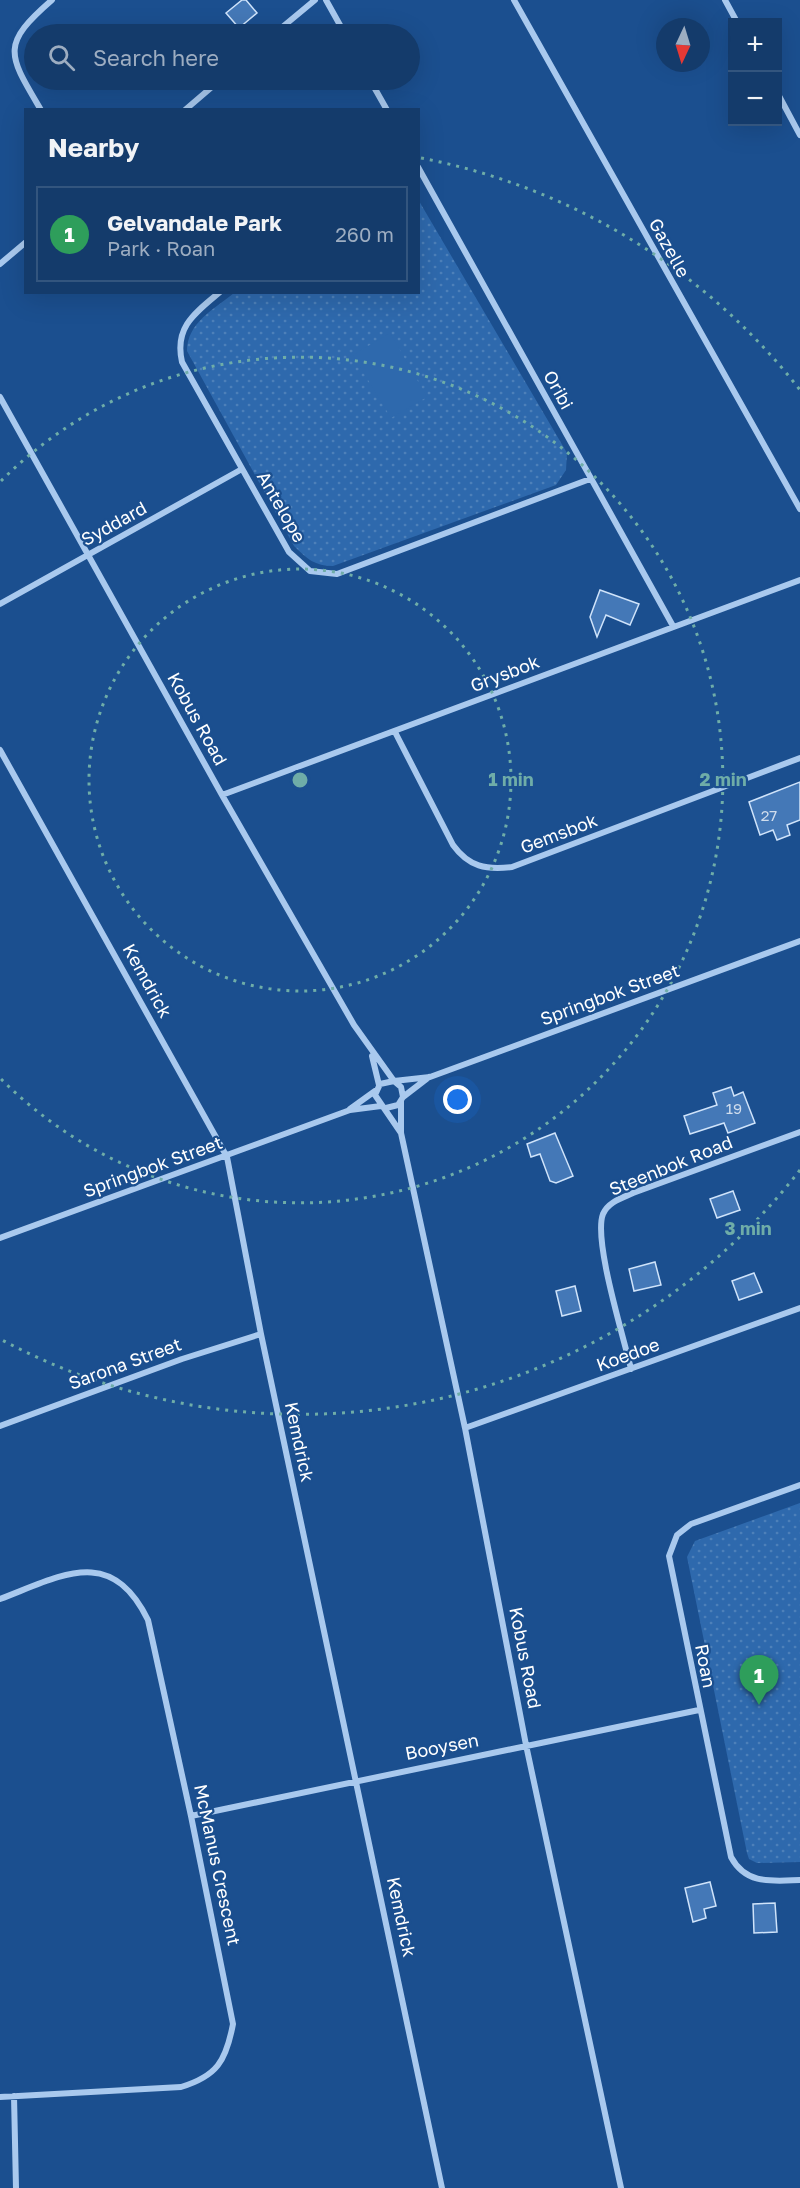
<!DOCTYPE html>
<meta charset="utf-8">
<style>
body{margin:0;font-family:"Golos Text",sans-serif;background:#1d4271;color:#f1f3f6}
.controls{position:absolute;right:18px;top:18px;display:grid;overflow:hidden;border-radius:0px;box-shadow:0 6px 24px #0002}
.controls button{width:54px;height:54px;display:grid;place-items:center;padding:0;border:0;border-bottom:2px solid #33557e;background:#143b6b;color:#f1f3f6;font:30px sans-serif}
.compass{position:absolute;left:656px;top:18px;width:54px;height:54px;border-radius:50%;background:#143b6b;box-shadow:0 6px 24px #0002;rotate:184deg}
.you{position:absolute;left:458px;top:1100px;width:21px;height:21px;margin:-15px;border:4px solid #fff;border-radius:50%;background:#1a73e8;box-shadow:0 0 0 9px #1a73e833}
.badge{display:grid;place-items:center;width:39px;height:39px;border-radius:50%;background:#8c9099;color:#fff;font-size:20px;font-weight:700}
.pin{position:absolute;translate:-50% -50px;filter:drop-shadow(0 2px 3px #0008)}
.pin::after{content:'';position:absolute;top:32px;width:21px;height:18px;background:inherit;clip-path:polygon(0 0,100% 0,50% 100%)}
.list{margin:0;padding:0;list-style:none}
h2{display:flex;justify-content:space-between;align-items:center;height:78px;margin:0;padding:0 24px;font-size:26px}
h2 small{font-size:20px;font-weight:400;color:#9dadc1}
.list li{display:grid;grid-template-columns:39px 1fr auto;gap:18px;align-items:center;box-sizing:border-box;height:96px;margin:0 12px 12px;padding:0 12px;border:2px solid #33557e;border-radius:0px}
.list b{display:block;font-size:22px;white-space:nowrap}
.list p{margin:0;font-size:20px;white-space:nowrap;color:#9dadc1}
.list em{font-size:20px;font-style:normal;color:#9dadc1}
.icon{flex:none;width:33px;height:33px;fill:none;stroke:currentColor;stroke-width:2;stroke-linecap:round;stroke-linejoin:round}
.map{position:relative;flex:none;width:800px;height:2188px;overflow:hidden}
.search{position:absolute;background:#143b6b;box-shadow:0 6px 24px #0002;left:24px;top:24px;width:396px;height:66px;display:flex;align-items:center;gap:15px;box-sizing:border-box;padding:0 21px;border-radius:33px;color:#9dadc1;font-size:22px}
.panel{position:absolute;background:#143b6b;box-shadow:0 6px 24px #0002;left:24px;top:108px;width:396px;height:186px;border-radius:0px}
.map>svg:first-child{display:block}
.grass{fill:url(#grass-dots)}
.pitch{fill:#2e69ad}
.building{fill:#4478b7;stroke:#cfe3fa;stroke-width:1.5}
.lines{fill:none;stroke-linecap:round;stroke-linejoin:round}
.street{stroke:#a9c9ee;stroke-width:6}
.ring{fill:none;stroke:#6fada8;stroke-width:3;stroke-dasharray:3 6}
.labels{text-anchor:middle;stroke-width:4.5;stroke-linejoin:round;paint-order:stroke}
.number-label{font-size:15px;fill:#d0dded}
.street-label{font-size:18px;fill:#fff;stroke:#1b4f8f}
.centre{fill:#6fada8;stroke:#1b4f8f;stroke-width:3}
.ring-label{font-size:18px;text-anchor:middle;font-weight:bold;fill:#6fada8;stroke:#1b4f8f;stroke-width:4.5;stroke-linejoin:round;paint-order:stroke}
</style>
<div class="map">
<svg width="800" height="2188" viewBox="0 0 800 2188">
<defs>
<pattern id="grass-dots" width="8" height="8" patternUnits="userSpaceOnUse" patternTransform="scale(1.5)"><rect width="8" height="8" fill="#2e69ad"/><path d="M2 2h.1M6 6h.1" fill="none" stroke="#4d80b9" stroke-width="1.8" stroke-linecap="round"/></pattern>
</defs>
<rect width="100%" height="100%" fill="#1b4f8f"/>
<!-- grass -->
<path class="grass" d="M 419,201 L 567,453 L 566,470 L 556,485 L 333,566 C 315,566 307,559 294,546 L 187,351 C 187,323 214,309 234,293 L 418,292 Z
M 800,1503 L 800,1862 L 757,1863 L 749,1859 L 747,1853 L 687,1557 L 695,1541 Z"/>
<!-- pitch -->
<path class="pitch" d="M 390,333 L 427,397 L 391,418 L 353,355 Z"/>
<!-- building -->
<path class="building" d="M 242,0 L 246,0 L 257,13 L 239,28 L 226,13 Z
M 600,590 L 639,604 L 630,625 L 606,615 L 597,637 L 590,617 Z
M 800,782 L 800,820 L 787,825 L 790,835 L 777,840 L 773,830 L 760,835 L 749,802 Z
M 731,1087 L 734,1096 L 743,1092 L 755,1123 L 728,1133 L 724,1123 L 690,1134 L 684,1116 L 717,1105 L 713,1093 Z
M 555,1133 L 573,1176 L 556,1183 L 550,1181 L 540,1154 L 531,1157 L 527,1144 Z
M 733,1191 L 740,1210 L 717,1218 L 710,1199 Z
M 655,1262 L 661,1285 L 634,1291 L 629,1269 Z
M 754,1273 L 762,1292 L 739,1300 L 732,1281 Z
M 575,1286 L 581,1311 L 562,1316 L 556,1291 Z
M 710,1882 L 716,1906 L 704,1909 L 706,1918 L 693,1922 L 685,1888 Z
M 775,1903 L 777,1932 L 754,1933 L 753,1904 Z"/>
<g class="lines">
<!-- street -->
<path class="street" d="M 326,0 L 345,34
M 514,0 L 800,509
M 725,0 L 737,22
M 274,34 L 315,0
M 370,80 L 387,110
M 778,94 L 800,135
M 41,110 C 8,54 0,45 52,0
M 185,110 L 220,80
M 418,167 L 673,626
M 0,264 L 26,242
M 220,292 C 195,313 174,327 182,362 L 289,552 L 310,571 L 337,574 L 590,479
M 0,397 L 222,795 L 354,1025 L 394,1081 L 430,1077 L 800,941
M 0,604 L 242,469
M 395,732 L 453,845 C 469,867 486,870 512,867 L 800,758
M 0,750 L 227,1157 L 261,1334 L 442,2188
M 222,795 L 800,580
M 372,1056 L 379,1085
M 403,1097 L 429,1077
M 401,1101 L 401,1133 L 465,1428 L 526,1745 L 621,2188
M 386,1108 L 398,1105 L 403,1097 L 401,1087 L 394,1081 L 380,1084 L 375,1095 L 401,1133
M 350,1109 L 375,1091
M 0,1238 L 350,1110 L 381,1106
M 631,1369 C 624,1338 593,1240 603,1214 C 608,1202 622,1198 633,1193 L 800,1132
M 0,1426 L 182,1359 L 261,1334
M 465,1428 L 800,1308
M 800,1485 L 691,1524 L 677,1535 L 669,1556 L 731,1857 C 746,1885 772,1881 800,1880
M 0,1599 C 61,1576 111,1544 148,1620 L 191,1816 L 233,2024 C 226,2061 217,2076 181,2087 L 0,2097
M 191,1816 L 699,1710
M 14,2096 L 16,2188"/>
</g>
<!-- distance rings -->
<g class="ring">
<circle cx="300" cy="780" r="211"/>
<path d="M1 481A423 423 0 1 1 1 1079"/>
<path d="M800 1170A634 634 0 0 1 2 1340M421 158A634 634 0 0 1 800 390"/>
</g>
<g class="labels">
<!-- number labels -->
<g class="number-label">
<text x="769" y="821">27</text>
<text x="734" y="1114">19</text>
</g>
<!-- street labels -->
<g class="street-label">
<text transform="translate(669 248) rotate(61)" y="6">Gazelle</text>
<text transform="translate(558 390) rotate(61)" y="6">Oribi</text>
<text transform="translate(281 507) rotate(60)" y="6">Antelope</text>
<text transform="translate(114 524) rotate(-29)" y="6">Syddard</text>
<text transform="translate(505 674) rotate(-21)" y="6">Grysbok</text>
<text transform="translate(197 719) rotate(61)" y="6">Kobus Road</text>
<text transform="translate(559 834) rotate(-21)" y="6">Gemsbok</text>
<text transform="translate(147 981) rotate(61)" y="6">Kemdrick</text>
<text transform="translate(610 995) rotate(-20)" y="6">Springbok Street</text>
<text transform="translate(671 1166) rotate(-22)" y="6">Steenbok Road</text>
<text transform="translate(153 1167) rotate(-20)" y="6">Springbok Street</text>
<text transform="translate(628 1355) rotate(-20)" y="6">Koedoe</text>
<text transform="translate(125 1364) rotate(-20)" y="6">Sarona Street</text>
<text transform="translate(299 1442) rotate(78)" y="6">Kemdrick</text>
<text transform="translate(525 1658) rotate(79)" y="6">Kobus Road</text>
<text transform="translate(705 1666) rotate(79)" y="6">Roan</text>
<text transform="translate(442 1747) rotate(-11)" y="6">Booysen</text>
<text transform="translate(217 1865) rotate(78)" y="6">McManus Crescent</text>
<text transform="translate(401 1917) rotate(78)" y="6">Kemdrick</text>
</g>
</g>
<circle cx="300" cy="780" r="9" class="centre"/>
<g class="ring-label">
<text x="511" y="786">1 min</text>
<text x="723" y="786">2 min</text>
<text x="748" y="1235">3 min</text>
</g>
</svg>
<div class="controls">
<button>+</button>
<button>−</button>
</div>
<svg class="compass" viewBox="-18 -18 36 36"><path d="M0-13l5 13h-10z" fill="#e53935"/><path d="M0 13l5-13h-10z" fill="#9dadc1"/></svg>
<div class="you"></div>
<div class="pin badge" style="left:759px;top:1705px;background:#2e9e5b">1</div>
<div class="search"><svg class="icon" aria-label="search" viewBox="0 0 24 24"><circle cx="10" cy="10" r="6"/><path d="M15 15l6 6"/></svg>Search here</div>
<section class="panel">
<h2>Nearby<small></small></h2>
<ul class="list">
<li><span class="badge" style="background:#2e9e5b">1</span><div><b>Gelvandale Park</b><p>Park · Roan</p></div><em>260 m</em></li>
</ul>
</section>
</div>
